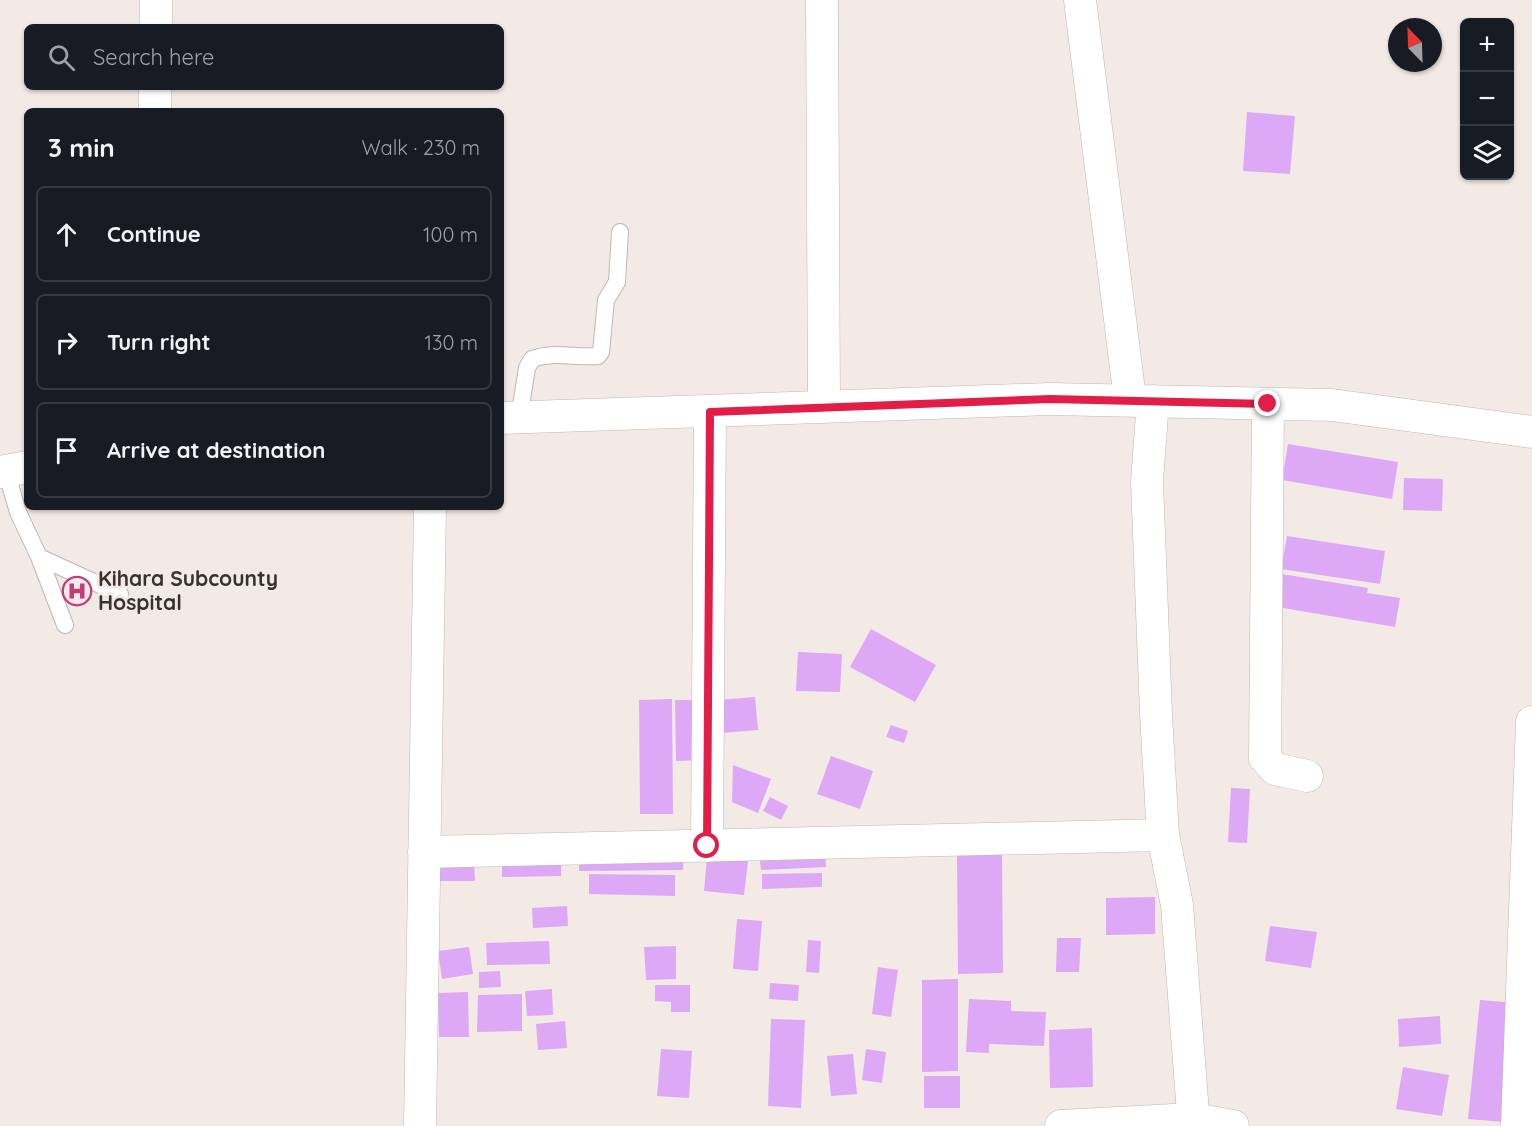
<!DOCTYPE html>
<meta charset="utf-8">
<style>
body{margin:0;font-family:Quicksand,sans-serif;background:#20242c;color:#f1f3f6}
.controls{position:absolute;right:18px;top:18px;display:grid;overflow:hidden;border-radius:9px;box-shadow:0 2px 4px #0004}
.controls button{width:54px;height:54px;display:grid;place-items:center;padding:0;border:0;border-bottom:2px solid #363941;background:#171b24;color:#f1f3f6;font:30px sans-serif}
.compass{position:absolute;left:1388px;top:18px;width:54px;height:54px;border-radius:50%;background:#171b24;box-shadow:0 2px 4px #0004;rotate:337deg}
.stop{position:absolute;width:18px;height:18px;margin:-14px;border:4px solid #e11d48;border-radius:50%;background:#fff}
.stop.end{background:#e11d48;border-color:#fff;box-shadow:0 2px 6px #0008}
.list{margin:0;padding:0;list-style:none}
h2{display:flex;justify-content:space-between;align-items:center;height:78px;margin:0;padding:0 24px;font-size:26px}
h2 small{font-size:20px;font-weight:400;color:#9ea1a6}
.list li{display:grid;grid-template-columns:39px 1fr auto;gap:18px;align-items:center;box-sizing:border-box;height:96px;margin:0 12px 12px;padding:0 12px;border:2px solid #363941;border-radius:9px}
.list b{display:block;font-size:22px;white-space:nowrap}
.list em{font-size:20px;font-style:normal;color:#9ea1a6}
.icon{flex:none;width:33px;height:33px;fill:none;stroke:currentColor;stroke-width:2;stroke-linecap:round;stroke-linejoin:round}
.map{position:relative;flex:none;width:1532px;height:1126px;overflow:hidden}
.search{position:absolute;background:#171b24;box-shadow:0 2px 4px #0004;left:24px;top:24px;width:480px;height:66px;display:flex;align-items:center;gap:15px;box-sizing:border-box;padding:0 21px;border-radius:9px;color:#9ea1a6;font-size:22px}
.panel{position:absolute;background:#171b24;box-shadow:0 2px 4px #0004;left:24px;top:108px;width:480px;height:402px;border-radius:9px}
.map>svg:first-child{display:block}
.building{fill:#dda9f6}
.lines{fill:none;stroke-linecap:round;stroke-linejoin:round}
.service-casing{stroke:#bfb6b2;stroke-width:18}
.minor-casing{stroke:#bfb6b2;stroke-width:33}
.service{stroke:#fff;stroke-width:16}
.minor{stroke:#fff;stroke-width:32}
.route{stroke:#e11d48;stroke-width:8}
.labels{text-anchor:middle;stroke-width:6;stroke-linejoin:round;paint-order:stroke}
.poi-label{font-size:21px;font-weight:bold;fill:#363230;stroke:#f3eae5;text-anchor:start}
</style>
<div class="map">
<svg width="1532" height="1126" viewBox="0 0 1532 1126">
<rect width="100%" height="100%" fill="#f3eae5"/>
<!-- building -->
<path class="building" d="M 1247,112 L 1295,116 L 1290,174 L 1243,171 Z
M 1288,444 L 1398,462 L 1392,499 L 1282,480 Z
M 1404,478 L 1443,479 L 1442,511 L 1403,510 Z
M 1287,536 L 1385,551 L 1380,584 L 1281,569 Z
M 1282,574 L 1368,588 L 1367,593 L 1400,598 L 1395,627 L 1277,607 Z
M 871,629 L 936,665 L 915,702 L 850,667 Z
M 798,652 L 842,654 L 840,692 L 796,691 Z
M 755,697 L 758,730 L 721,733 L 718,700 Z
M 672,699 L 673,814 L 640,814 L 639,700 Z
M 675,700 L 702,700 L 703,760 L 676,761 Z
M 891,725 L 908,731 L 904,743 L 886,737 Z
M 831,756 L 873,771 L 860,809 L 817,794 Z
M 733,765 L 771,779 L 758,813 L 732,802 Z
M 1231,788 L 1250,789 L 1247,843 L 1228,842 Z
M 770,797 L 788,806 L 781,820 L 763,811 Z
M 825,850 L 826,867 L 761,870 L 759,854 Z
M 683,854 L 683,870 L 579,871 L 579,856 Z
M 957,855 L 1002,855 L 1003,973 L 958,974 Z
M 707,857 L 748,861 L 744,895 L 704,891 Z
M 474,859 L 475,881 L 440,881 L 439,860 Z
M 561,859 L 561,876 L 502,877 L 502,860 Z
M 822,873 L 822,887 L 762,889 L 762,874 Z
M 589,874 L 675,875 L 675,896 L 589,894 Z
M 1155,897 L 1155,934 L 1106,935 L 1106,898 Z
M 567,906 L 568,926 L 533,928 L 532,908 Z
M 737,919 L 762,921 L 758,971 L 733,969 Z
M 1270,926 L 1317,932 L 1311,968 L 1265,961 Z
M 1057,938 L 1081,938 L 1079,972 L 1056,972 Z
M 808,940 L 821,941 L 819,973 L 806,972 Z
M 549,941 L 550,964 L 487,965 L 486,943 Z
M 676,946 L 676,979 L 646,980 L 644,947 Z
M 469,947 L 473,974 L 442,979 L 438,951 Z
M 878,967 L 898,970 L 891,1017 L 872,1014 Z
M 500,971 L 501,987 L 479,988 L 479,972 Z
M 958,979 L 958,1071 L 922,1072 L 922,980 Z
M 770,983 L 799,985 L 798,1001 L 769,999 Z
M 655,985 L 690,985 L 690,1012 L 671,1012 L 671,1002 L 655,1001 Z
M 552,989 L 553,1015 L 527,1016 L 525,991 Z
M 468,992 L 469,1037 L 439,1037 L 438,993 Z
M 522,994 L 522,1031 L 477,1032 L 478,995 Z
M 969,999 L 1011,1001 L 1011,1011 L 1046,1012 L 1044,1046 L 989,1044 L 989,1053 L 966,1052 Z
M 1480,1000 L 1516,1003 L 1504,1122 L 1468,1119 Z
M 1440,1016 L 1441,1044 L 1399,1047 L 1398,1019 Z
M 771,1019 L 805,1020 L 801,1108 L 768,1106 Z
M 565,1021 L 567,1048 L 538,1050 L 536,1024 Z
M 1092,1028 L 1093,1087 L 1050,1088 L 1049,1030 Z
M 661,1049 L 692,1051 L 689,1098 L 657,1096 Z
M 866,1049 L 886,1052 L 882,1083 L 862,1080 Z
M 853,1054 L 857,1094 L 831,1096 L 827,1056 Z
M 1403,1067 L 1449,1075 L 1442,1116 L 1396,1109 Z
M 924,1076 L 960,1076 L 960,1108 L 924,1108 Z"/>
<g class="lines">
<!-- service casing -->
<g class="service-casing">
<path id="service" d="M 519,418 L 527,368 L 532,359 C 554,351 575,358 598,356 L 601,352 L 606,300 L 617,282 L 620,232
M 6,471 L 18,512 L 39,557
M 65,625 L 39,557 L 120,594"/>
</g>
<!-- minor casing -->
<g class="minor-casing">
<path id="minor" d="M 822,0 L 824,407
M 1080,0 L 1130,399
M 156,27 L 156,0
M 155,111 L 155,87
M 1153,401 L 1147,481 L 1156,714 L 1163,835 L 1177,905 L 1194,1126
M 1268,404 L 1265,758 L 1275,769 L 1307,776
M 501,418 L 1050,399 L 1332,405 L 1532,432
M 0,472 L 27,467
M 707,846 L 710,412
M 424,852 L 1163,835
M 420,1126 L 430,507
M 1061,1126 L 1193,1119 L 1233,1126
M 1517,1126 L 1532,722"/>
</g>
<!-- service -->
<use href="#service" class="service"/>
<!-- minor -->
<use href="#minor" class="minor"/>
</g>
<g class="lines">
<!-- route -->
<path class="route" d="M 707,846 L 710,412 L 1050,399 L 1268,404"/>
</g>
<!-- icons -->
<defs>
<g id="hospital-ring" transform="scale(1.5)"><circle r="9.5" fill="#f3eae5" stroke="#c23c7d" stroke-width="1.5"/><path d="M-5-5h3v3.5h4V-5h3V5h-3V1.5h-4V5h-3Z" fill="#c23c7d"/></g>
</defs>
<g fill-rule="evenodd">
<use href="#hospital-ring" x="77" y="591"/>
</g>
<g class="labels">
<!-- poi labels -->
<g class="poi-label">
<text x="98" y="586">Kihara Subcounty<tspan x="98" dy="24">Hospital</tspan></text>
</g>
</g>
</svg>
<div class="controls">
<button>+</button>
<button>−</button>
<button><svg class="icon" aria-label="layers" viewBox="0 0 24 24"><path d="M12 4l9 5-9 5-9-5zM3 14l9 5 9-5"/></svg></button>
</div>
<svg class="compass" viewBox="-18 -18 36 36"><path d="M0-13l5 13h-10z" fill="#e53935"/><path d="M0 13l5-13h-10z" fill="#9ea1a6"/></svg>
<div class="stop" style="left:707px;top:846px"></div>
<div class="stop end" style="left:1268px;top:404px"></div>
<div class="search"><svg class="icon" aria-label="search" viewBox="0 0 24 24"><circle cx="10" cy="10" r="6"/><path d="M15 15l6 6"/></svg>Search here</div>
<section class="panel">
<h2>3 min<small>Walk · 230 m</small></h2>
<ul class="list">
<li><svg class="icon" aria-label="ahead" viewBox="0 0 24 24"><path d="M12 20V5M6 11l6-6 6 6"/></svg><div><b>Continue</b></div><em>100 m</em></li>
<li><svg class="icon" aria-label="right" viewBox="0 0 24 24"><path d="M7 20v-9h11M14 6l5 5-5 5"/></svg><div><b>Turn right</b></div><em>130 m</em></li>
<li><svg class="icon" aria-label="arrive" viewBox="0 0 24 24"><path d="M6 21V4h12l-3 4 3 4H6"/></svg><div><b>Arrive at destination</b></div></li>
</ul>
</section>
</div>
